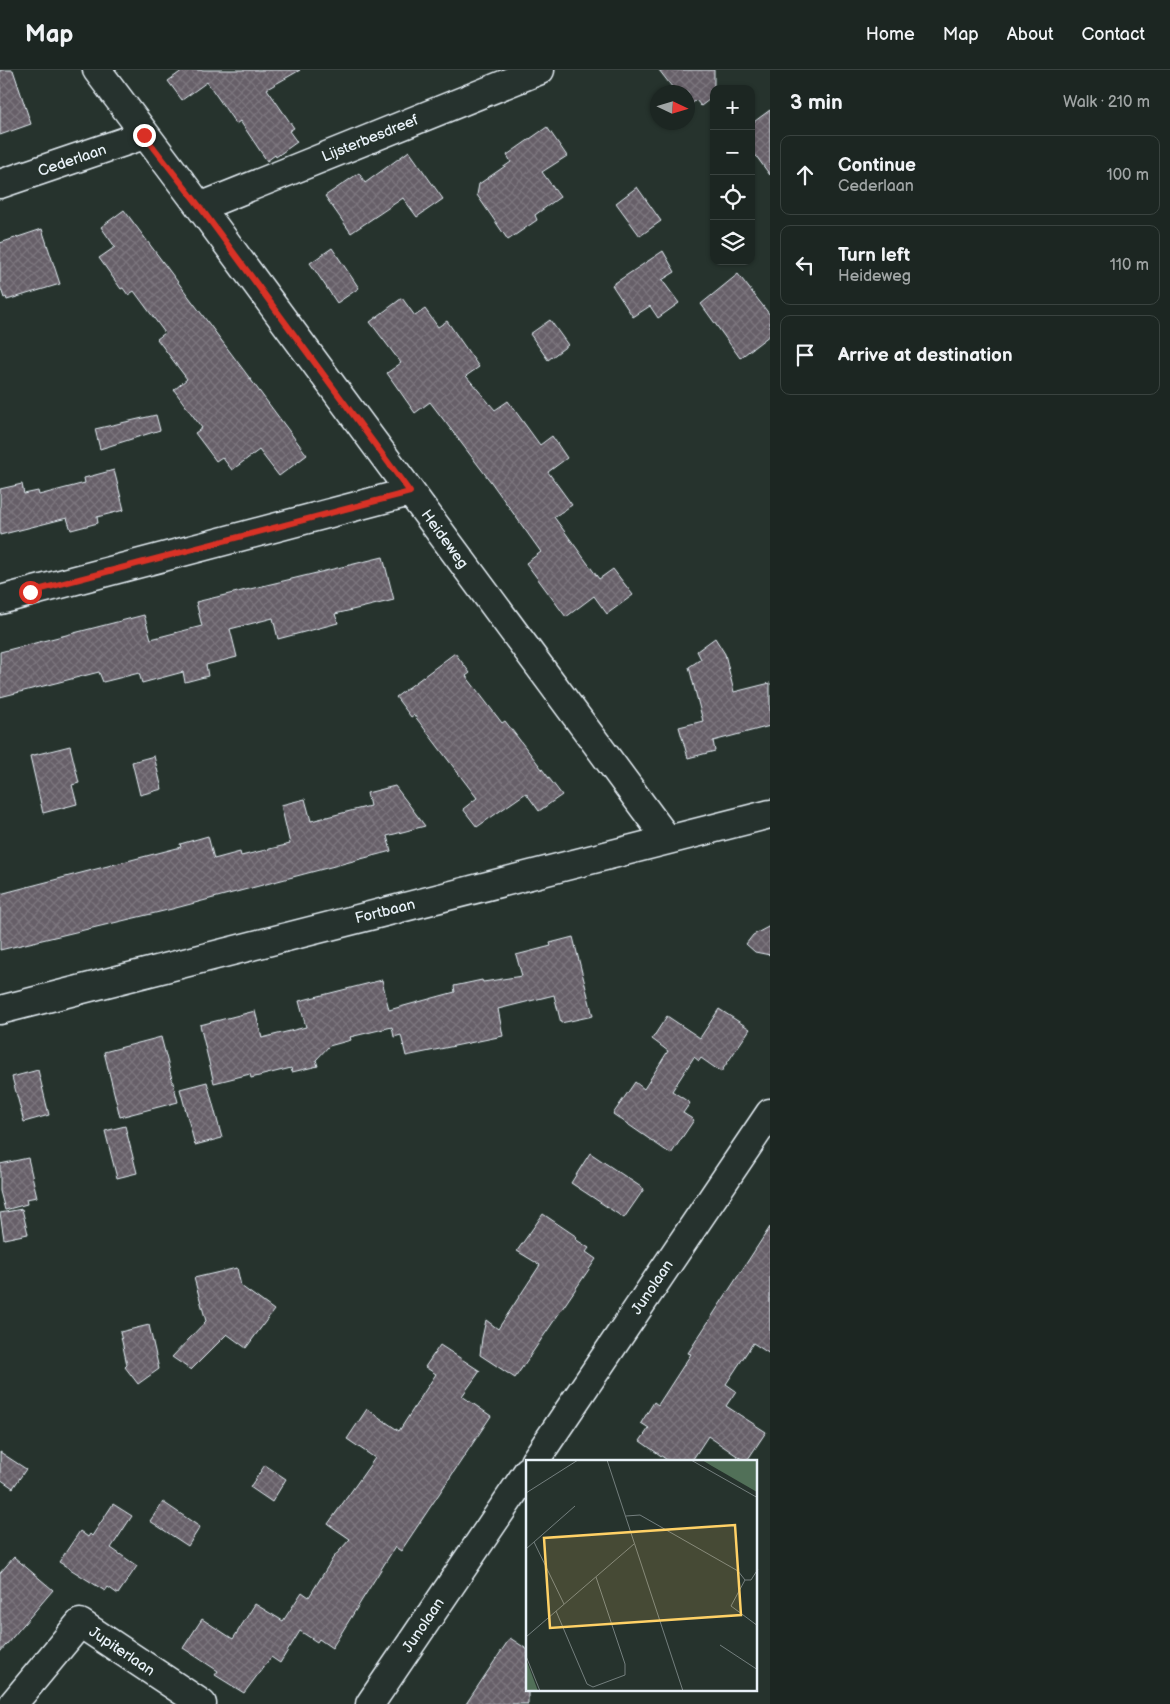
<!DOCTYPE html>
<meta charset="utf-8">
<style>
body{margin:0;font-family:"Balsamiq Sans",sans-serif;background:#29322f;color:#f1f3f6}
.controls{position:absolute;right:15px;top:15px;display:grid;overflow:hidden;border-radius:10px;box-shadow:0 1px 4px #0004}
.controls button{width:45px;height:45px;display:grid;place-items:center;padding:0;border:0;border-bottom:1px solid #3a4340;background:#1c2622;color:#f1f3f6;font:25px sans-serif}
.compass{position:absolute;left:650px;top:15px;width:45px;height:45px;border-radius:50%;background:#1c2622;box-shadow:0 1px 4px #0004;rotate:94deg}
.stop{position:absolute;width:15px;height:15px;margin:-11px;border:4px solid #d93025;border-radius:50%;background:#fff}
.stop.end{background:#d93025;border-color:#fff;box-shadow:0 1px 5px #0008}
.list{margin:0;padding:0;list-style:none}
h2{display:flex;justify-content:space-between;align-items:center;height:65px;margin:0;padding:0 20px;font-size:21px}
h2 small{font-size:16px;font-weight:400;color:#a0a5a5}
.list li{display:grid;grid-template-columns:32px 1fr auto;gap:15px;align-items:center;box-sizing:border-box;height:80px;margin:0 10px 10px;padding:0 10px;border:1px solid #3a4340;border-radius:10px}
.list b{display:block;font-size:19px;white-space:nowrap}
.list p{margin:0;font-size:16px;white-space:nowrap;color:#a0a5a5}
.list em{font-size:16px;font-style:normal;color:#a0a5a5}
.icon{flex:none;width:28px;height:28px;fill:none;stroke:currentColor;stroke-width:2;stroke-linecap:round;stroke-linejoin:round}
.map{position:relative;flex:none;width:770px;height:1634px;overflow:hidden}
header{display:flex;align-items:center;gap:30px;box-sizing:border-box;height:70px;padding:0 25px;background:#1c2622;border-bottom:1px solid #3a4340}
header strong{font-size:24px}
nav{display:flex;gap:28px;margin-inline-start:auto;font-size:18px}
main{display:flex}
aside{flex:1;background:#1c2622}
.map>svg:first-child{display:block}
.building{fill:url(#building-cross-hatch);stroke:#e8f1f8}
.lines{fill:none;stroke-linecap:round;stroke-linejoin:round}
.minor-casing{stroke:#e8f1f8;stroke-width:31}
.minor{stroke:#26332d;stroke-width:28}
.route{stroke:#d93025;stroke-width:6}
.labels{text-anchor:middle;stroke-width:4.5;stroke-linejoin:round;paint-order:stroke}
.street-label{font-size:15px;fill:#e8f1f8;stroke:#26332d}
.inset-road{fill:none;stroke:#747f7e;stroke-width:1}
.view{fill:#ffd166;fill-opacity:0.15;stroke:#ffd166;stroke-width:2.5}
.inset-edge{fill:none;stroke:#e8f1f8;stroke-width:2.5}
</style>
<header>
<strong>Map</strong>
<nav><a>Home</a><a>Map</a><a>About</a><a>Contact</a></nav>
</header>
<main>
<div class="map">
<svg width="770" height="1634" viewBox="0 0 770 1634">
<defs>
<pattern id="building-cross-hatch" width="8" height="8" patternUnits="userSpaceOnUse" patternTransform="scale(1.25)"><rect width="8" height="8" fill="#665f68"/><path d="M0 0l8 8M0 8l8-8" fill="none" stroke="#7c767e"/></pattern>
</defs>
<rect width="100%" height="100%" fill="#26332d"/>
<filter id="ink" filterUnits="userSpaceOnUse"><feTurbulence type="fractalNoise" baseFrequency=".02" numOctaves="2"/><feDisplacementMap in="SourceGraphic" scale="10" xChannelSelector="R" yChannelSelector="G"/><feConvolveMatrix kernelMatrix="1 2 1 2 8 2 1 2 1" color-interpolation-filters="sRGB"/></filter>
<g filter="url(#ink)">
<!-- building -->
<path class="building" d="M 0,0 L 13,0 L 31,54 L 0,65 Z
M 183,0 L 300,0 L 267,19 L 294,58 L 289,61 L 297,72 L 276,87 L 275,85 L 267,91 L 240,51 L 236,54 L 207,12 L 182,30 L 168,11 Z
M 659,0 L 714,0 L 714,26 L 701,36 L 696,30 L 688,37 L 688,22 L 676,22 Z
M 770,40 L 770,105 L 751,79 L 751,54 Z
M 547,57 L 567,86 L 542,102 L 560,127 L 535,145 L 537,150 L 508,170 L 477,125 L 479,114 L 511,92 L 507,85 Z
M 409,81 L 443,129 L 417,147 L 403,128 L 351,163 L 325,126 L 359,103 L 365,113 Z
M 637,117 L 661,151 L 640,166 L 616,133 Z
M 124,140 L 307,385 L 279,406 L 259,380 L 232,400 L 222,387 L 216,391 L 195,363 L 202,358 L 174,320 L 187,309 L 157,269 L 165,263 L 134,221 L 128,225 L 123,218 L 121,219 L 99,188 L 115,177 L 101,157 Z
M 42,159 L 60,214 L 7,230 L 6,227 L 4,228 L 0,216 L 0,173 Z
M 332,178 L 359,218 L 337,233 L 310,193 Z
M 663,181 L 675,202 L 662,210 L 679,233 L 658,248 L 650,236 L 633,247 L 612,215 Z
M 738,204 L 770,245 L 770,265 L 740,288 L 701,234 Z
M 402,228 L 415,246 L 425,239 L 438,257 L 447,251 L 479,297 L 466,306 L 495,340 L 508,331 L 540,375 L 552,366 L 567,388 L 548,402 L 572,435 L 554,447 L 599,509 L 613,499 L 633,525 L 607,544 L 594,526 L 566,547 L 526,493 L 541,482 L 491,412 L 430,332 L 415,343 L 387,303 L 401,293 L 370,252 Z
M 550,250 L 568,275 L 548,290 L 530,264 Z
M 156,345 L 160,360 L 100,379 L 95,359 Z
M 114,400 L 124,440 L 97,447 L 98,453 L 71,460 L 67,448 L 0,465 L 0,419 L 22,414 L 24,424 L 38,421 L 39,425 L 85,413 L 84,408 Z
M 383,487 L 394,530 L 335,544 L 338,553 L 278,569 L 273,548 L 230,559 L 237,587 L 206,595 L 208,606 L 185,612 L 183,602 L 142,613 L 139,603 L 103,612 L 99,602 L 0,627 L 0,582 L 144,545 L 151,569 L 202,556 L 196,532 Z
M 715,568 L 725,584 L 734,622 L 770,613 L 770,656 L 713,671 L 715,681 L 688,688 L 679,657 L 703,651 L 689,597 L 701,589 L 697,581 Z
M 455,583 L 470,603 L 466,606 L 502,653 L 505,651 L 562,725 L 539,741 L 526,723 L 477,757 L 463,739 L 477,728 L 414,645 L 411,647 L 396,627 Z
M 70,676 L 79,713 L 72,715 L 77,734 L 43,743 L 30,686 Z
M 154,686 L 162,719 L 140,725 L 132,692 Z
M 395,716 L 425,756 L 387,766 L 391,781 L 172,839 L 0,880 L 0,824 L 181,777 L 180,774 L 208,766 L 214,789 L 240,782 L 241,786 L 290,774 L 281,735 L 305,729 L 311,751 L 370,736 L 367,723 Z
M 770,856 L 770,885 L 755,882 L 746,874 L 753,865 Z
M 573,867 L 593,946 L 561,953 L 554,925 L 498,939 L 503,966 L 406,986 L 401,965 L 394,967 L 392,957 L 350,967 L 351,970 L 329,976 L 316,990 L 318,996 L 292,1002 L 291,998 L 251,1008 L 250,1004 L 214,1013 L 200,955 L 255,941 L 262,968 L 306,957 L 299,931 L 382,910 L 389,940 L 455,922 L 454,916 L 482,910 L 483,912 L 522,906 L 516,885 L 551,876 L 550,873 Z
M 719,939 L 750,959 L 721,1002 L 701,988 L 699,991 L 694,987 L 672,1021 L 690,1033 L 683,1043 L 694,1050 L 671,1084 L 613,1044 L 635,1012 L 644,1019 L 668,981 L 652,969 L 667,946 L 700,968 Z
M 161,967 L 178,1032 L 120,1047 L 104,982 Z
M 38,1000 L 49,1045 L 24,1052 L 12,1007 Z
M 207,1012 L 222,1068 L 195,1075 L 180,1019 Z
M 125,1056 L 137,1103 L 117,1108 L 105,1061 Z
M 590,1083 L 644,1119 L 624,1148 L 571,1113 Z
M 28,1088 L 37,1127 L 26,1129 L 27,1134 L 5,1140 L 0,1121 L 0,1094 Z
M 22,1139 L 28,1164 L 4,1169 L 0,1143 Z
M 543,1144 L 577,1167 L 575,1169 L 589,1178 L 586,1182 L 596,1189 L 515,1308 L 480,1285 L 482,1268 L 486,1250 L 498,1259 L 540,1195 L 517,1181 Z
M 770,1157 L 770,1284 L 753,1273 L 726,1314 L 736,1321 L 726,1336 L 766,1362 L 746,1392 L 708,1366 L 691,1392 L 670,1392 L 640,1371 L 649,1358 L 641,1353 L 654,1332 L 658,1335 L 691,1284 L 688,1283 Z
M 237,1198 L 241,1216 L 274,1240 L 246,1278 L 227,1264 L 191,1300 L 172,1287 L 206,1251 L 194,1208 Z
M 149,1255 L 159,1299 L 138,1314 L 125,1297 L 127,1295 L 120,1262 Z
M 440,1275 L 480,1301 L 462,1326 L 491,1346 L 401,1481 L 395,1477 L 332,1578 L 319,1569 L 317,1572 L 300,1561 L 280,1593 L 271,1587 L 244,1623 L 215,1605 L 218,1601 L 183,1578 L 202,1549 L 233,1569 L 255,1534 L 283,1551 L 302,1522 L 309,1527 L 333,1488 L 350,1469 L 328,1454 L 375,1388 L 347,1369 L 367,1339 L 399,1361 L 436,1304 L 425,1297 Z
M 0,1382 L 26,1399 L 13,1418 L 0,1409 Z
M 265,1395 L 286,1409 L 272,1432 L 250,1417 Z
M 163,1432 L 200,1457 L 188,1476 L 150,1451 Z
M 113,1434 L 132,1446 L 111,1478 L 137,1496 L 118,1524 L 108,1517 L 105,1521 L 59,1492 L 80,1461 L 88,1467 L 90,1464 L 92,1466 Z
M 14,1487 L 53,1520 L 0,1582 L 0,1503 Z
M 510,1568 L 528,1580 L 528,1634 L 466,1634 Z"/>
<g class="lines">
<!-- minor casing -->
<g class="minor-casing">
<path id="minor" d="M 97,0 L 200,137 L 667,769
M 0,114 L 144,65
M 200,137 L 540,0
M 0,530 L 410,422
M 0,940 L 770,744
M 534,1392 L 770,1043
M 13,1634 L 80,1553 L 202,1634
M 370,1634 L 528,1401"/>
</g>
<!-- minor -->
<use href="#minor" class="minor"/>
</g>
</g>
<g class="lines" filter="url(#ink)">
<!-- route -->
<path class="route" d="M 30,522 L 410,422 L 200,137 L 144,65"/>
</g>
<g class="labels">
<!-- street labels -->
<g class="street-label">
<text transform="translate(370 68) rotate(-22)" y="5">Lijsterbesdreef</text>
<text transform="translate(72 90) rotate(-19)" y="5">Cederlaan</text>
<text transform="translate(445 469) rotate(54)" y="5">Heideweg</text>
<text transform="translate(385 841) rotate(-14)" y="5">Fortbaan</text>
<text transform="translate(652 1217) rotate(-56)" y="5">Junolaan</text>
<text transform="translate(423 1555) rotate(-56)" y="5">Junolaan</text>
<text transform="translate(122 1581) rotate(34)" y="5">Jupiterlaan</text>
</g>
</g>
<!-- overview -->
<g transform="translate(526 1390)">
<rect width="231" height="231" fill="#26332d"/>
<path d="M 176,0 L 231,0 L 231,32 L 186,6 ZM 0,199 L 12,231 L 0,231 Z" fill="#517058"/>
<path class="inset-road" d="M 81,0 L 157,231M 165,0 L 232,38M 0,33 L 52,0M 100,56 L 114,55 L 212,111 L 219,120M 8,82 L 38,144M 0,89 L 49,46M 219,120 L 205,146 L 232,166M 219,120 L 225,120 L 232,109M 30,151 L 61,224 L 67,227 L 99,215 L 99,204 L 70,117M 0,177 L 108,84M 194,185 L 232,210M 0,196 L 14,231"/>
<path class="view" d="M 209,65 L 215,155 L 24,168 L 18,78 Z"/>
<rect width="231" height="231" class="inset-edge"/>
</g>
</svg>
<div class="controls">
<button>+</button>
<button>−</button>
<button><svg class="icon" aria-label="locate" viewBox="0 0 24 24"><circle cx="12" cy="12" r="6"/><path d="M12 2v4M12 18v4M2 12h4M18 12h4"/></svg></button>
<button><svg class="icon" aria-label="layers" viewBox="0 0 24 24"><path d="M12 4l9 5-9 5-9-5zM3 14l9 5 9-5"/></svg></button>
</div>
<svg class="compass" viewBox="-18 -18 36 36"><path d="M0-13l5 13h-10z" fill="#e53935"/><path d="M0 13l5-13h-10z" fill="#a0a5a5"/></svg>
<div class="stop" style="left:30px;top:522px"></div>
<div class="stop end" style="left:144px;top:65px"></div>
</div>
<aside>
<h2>3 min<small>Walk · 210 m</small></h2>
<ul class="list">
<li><svg class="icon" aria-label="ahead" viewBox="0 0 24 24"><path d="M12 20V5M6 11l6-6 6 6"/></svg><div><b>Continue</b><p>Cederlaan</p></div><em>100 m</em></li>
<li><svg class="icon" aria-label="left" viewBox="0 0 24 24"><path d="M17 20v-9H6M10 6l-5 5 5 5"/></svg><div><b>Turn left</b><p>Heideweg</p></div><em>110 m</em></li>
<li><svg class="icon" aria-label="arrive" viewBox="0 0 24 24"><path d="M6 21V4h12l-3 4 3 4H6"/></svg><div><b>Arrive at destination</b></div></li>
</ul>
</aside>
</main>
